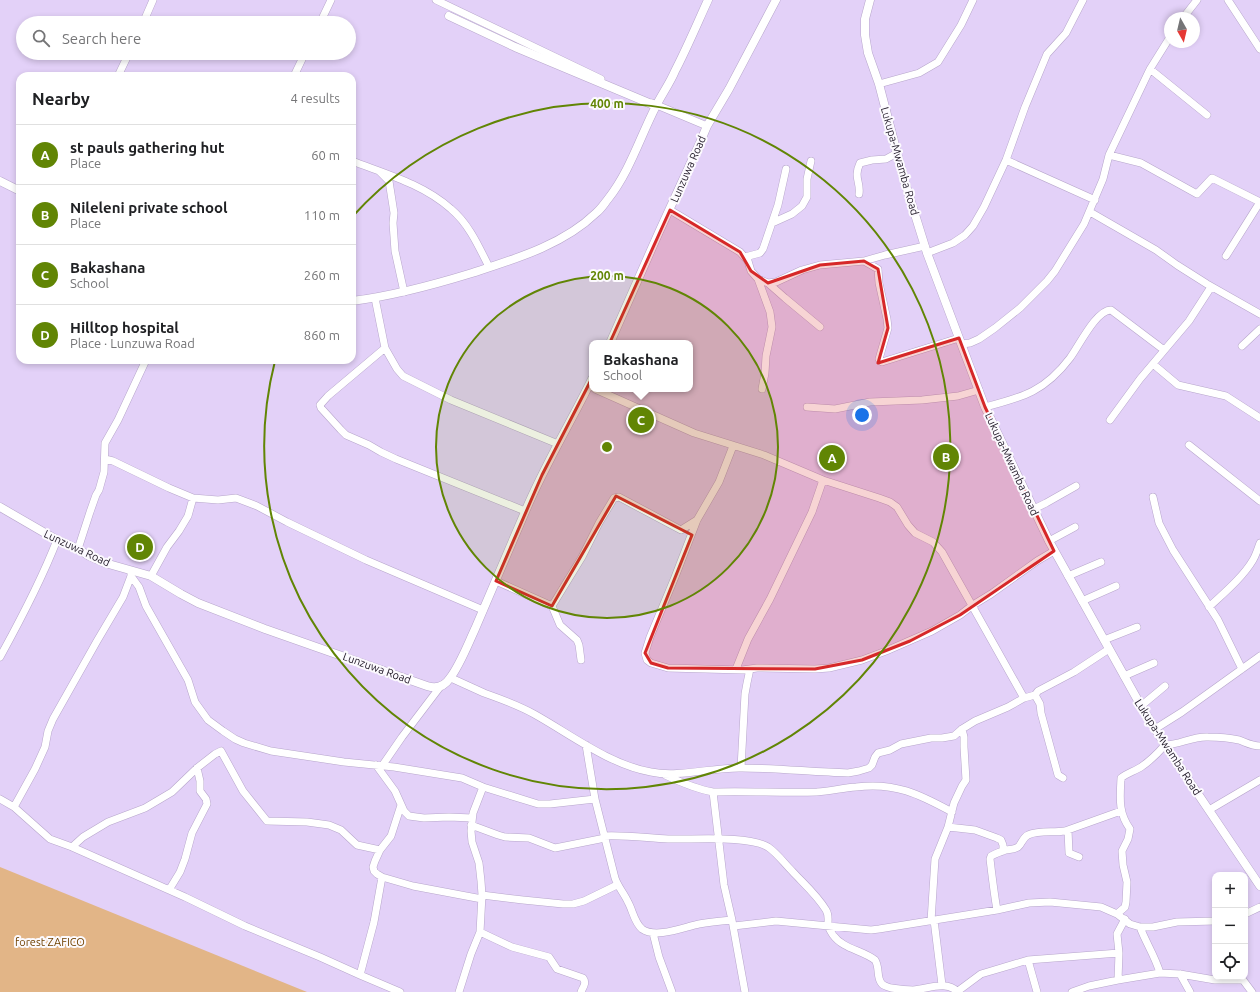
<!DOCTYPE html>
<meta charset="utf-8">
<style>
body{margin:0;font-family:Ubuntu,sans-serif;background:#f2f2f2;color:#202124}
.controls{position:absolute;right:12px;bottom:12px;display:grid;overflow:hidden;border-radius:8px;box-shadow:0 2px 6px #0003}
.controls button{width:36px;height:36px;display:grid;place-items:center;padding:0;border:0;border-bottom:1px solid #e0e0e0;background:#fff;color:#202124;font:20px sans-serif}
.compass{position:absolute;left:1164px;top:12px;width:36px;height:36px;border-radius:50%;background:#fff;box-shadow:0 2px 6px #0003;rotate:172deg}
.you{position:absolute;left:862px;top:415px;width:14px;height:14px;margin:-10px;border:3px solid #fff;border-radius:50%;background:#1a73e8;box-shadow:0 0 0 6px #1a73e833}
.badge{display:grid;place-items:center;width:26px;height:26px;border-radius:50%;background:#618504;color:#fff;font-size:13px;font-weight:700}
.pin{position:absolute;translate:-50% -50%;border:2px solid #fff;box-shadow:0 1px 4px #0006}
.popup{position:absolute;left:589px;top:340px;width:104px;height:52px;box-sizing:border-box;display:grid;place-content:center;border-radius:8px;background:#fff;filter:drop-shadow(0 1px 3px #0005);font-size:13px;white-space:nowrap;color:#757577}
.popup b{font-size:15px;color:#202124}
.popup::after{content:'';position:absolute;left:50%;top:100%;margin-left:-8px;border:8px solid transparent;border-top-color:#fff}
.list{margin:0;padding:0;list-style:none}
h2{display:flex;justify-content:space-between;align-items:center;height:52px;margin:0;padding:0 16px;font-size:17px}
h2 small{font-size:13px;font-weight:400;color:#757577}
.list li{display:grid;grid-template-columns:26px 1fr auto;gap:12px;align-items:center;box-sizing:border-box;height:60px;padding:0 16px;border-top:1px solid #e0e0e0}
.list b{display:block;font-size:15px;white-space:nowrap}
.list p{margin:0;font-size:13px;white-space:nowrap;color:#757577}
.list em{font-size:13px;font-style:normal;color:#757577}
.icon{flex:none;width:22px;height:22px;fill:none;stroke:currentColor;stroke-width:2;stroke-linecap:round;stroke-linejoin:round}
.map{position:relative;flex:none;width:1260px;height:992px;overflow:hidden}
.search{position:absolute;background:#fff;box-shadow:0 2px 6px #0003;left:16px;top:16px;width:340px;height:44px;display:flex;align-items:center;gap:10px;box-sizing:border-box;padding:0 14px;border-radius:22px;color:#757577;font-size:15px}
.panel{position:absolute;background:#fff;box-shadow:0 2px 6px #0003;left:16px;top:72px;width:340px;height:292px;border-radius:12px}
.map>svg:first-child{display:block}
.green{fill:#e2b587}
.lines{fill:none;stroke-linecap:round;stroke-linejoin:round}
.minor-casing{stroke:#b7a6cb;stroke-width:8}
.tertiary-casing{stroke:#b7a6cb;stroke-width:9}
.minor{stroke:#fff;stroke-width:7}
.tertiary{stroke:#fff;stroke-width:8}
.marked{fill:#d62828;fill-opacity:0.2;stroke:#d62828;stroke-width:3;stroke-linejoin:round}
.ring{fill:none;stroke:#618504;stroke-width:2}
.labels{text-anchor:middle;stroke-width:4;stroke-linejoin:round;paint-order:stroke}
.street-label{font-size:11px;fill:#201927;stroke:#fcfafe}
.park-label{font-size:11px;fill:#6f4100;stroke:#fcfafe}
.centre{fill:#618504;stroke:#fcfafe;stroke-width:2}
.ring-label{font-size:12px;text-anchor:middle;font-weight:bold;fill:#618504;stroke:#fcfafe;stroke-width:4;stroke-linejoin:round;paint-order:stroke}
</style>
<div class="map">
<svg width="1260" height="992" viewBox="0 0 1260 992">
<rect width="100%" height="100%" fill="#e3d1f8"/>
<!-- green -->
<path class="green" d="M 0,867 L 307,992 L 0,992 Z"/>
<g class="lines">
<!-- minor casing -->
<g class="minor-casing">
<path id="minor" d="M 436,0 L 601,79
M 1228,0 L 1260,49
M 1183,18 L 1197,0
M 143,23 L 153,0
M 320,23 L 331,0
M 1150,69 L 1207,115
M 118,76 L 129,53
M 294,76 L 305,53
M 879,84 L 919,73 L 938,62 L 961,25 L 973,0
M 652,103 L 707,126
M 1109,155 L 1141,163 L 1197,194 L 1212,178 L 1260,202
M 1006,160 L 1095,200
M 352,161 C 386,174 423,184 451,209 C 469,224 479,247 489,267
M 380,172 L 389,181 L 394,213 L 393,223 L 395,251 L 404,292
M 859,194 C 861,182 853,178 860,163 L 872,160 L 886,159 L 897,153
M 670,210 L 740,252 L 748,261 L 751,271 L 758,279 L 768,283 L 776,282 L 802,270 L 820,265 L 864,261 L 878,269 L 879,283 L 887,319 L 888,328 L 879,359 L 882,362 L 959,338
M 1090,212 L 1156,250 L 1177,265 L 1207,284 L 1260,314
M 772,223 L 792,214 L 802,206 L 807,197 L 807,179 L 811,161
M 927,253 L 953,243 L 965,235 L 973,226 L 984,207 L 1006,160 L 1025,107 L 1047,54 L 1066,33 L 1083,0
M 1226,256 L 1260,202
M 745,257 L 760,253 L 763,249 L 778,205 L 786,169
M 864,261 L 885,255 L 925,246
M 758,279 L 770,312 L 772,327 L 766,356 L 765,373 L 762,389
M 768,283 L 785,298 L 820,327
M 375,298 L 385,348 L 397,369 L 403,376 L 451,400 L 558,444
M 962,344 L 970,343 L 979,339 L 995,328 L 1020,308 L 1047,281 L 1055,271 L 1084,224 L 1103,179 L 1109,155 L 1150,69 L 1170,37
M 1242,346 L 1260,329
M 385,348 L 328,396 L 320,405 L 321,408 L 341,430 L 346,435 L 369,445 L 381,452 L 396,459 L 525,511
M 1153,364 L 1178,385 L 1226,396 L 1260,418
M 595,389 L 694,433 L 764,455 L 823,480 L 879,498 L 890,502 L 897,507 L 908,525 L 915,533 L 933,542 L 942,552 L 1024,698
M 807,407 L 835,409 L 870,402 L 922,400 L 958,396 L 979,390
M 985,407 C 1024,397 1045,391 1070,358 C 1079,346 1096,310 1111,310 L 1164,350
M 1110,420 L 1140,379 L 1189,321 L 1211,287
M 1189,445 L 1260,501
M 733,446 L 719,482 L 697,520 L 675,577 L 650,637 L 645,653 L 647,660 L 651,663 L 668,668 L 742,670 L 757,668 L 815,669 L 829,668 L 862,660 L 886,651 L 932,631 L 960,615 L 973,605 L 991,594 L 1037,561 L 1054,551
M 105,459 L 113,461 L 169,488 L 193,498 L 218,500 L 236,498 L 257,506 L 287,522 L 366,560 L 483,610
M 1153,497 L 1159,523 L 1173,550 L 1218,620 L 1242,669
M 1034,509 L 1046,503 L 1076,486
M 1049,541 L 1075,527
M 78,549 L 90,512 L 96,495 L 99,490 L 104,472 L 105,443 L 118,420 L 146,360
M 131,576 L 139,587 L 146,606 L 188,680 L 195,702 L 208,720 L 223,731 L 235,739 L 244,743 L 271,751 L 344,762 L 394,767 L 462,778 L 483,787 L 538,804 L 550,804 L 595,799
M 151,576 L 167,547 L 179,531 L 188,516 L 193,498
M 1068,576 L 1101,562
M 496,581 L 552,606 L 560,625 L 577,640 L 579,645 L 581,660
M 1082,601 L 1116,586
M 552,606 L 582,557 L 599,523 L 614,498 L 619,497 L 681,530 L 697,520
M 1209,607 C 1224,593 1243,577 1253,560 C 1256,555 1258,548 1260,543
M 1104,640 L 1137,627
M 0,657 C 21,619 41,581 57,540
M 736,669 L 748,639 L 770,599 L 812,512 L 823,480
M 1124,676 L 1154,663
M 451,678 C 462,683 473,688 484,693 C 501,699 518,705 534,714 C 570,734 610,765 651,772 C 679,778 713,767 742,768 C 777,768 812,772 848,773 L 859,771 L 869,768 L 872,765 L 875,757 L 878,753 L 890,750 L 901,744 L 931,738 L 942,738 L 954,736 L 962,729 L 975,721 L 1008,707 L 1024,698 L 1035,695 L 1038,691 L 1074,672 L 1109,649
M 1035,695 L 1040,704 L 1041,713 L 1058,775 L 1063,778
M 1141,706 L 1165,686
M 1155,729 L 1182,712 L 1260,656
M 586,745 L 595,799 L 615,878 C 618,887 624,893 628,902 C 633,911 634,922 642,929 C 656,939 684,927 699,924 C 710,922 721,921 732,920
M 376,765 L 395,791 L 404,811 L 409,816 L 424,818 L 449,817 L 472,818
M 382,766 L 402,737 L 440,687
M 741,768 L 745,694 L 747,683 L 750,669
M 665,775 C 680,782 696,789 713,792 C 748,791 782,793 817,792 C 831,791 843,788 856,787 C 895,782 919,794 952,812
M 713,792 L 724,885 L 732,920 L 745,992
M 0,799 L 14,807 L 50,839 L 72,847 L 185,897 L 245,926 L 320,957 L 360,975 L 400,992
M 401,805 L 391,836 L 380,850 L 375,861 L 373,867 L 374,871 L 377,874 L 382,877 L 413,886 L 482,899
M 14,807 L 35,769 L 45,747 L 48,731 L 53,719 L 97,641 L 123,597 L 131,576 L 131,574
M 1209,810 L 1260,780
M 471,825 L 498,835 L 505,837 L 529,838 L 555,848 L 605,838
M 948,827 L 975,830 L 997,838 L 1001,840 L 1003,845 L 1003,851
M 1068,830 L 1069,853 L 1079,857
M 604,836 C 626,835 647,838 668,839 C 692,840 749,835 768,847 C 777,853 784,863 792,871 C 803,883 817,895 826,910 C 829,915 828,918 828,924 C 828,927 831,932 833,935 C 843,949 862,950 875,960 C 880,967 876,978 882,984 C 884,986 888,987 891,988 C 898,989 905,990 913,990 C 928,989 946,980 958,992
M 72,847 L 83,837 L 108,822 L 145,808 L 172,792 L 197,768 L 215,754 L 221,751 L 243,791 L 267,821 L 307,822 L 329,825 L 341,830 L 357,845 L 380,850
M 169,890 L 180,872 L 185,859 L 192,833 L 207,804 L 206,799 L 200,791 L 200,781 L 197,768
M 482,895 L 523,900 L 563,904 L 573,904 L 584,901 L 617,885
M 997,910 C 994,893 992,876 990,859 L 991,856 C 995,854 999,852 1003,851 C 1007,849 1014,850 1018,847 C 1022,844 1022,838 1028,835 C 1039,830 1053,833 1065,831 L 1121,811
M 1117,914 L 1125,907 L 1126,902 L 1127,882 L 1123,865 L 1122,851 L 1128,839 L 1130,829 C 1118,812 1120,798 1121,778 C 1127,773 1135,771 1141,767 C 1150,761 1158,753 1165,745 C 1180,745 1192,736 1208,737 C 1217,737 1230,738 1239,740 C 1247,743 1252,746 1260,746
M 1245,914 L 1260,907
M 934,920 L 942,985
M 931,921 L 935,859 L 948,827 L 954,803 L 962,786 L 966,780 L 964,747 L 964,737 L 962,729
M 734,926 L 776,921 L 871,930 L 879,929 L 997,910 L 1029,903 L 1050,902 L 1101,907 L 1117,914 L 1130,924 L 1140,927 L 1153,927 L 1177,922 L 1215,921
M 1140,927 C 1146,943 1155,956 1160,973
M 480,932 L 512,947 L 549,957 L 557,969 L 583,978 C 587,983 583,987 581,992
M 653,933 L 659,957 L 672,992
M 1028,960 L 1037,992
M 1180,974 L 1190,992
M 360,975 L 374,922 L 382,877
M 1118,980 L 1119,953 L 1117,934 L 1125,919
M 958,991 L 981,974 L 1028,960 L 1119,953
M 459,992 L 471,954 L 480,932 L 482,895 L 481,881 L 479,863 L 472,842 L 471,831 L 473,813 L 483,787
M 1072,992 L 1089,986 L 1118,980 L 1160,973 L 1180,974 L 1215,980 L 1243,980 L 1252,992"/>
</g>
<!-- tertiary casing -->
<g class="tertiary-casing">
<path id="tertiary" d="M 870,0 L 865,19 L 865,35 L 868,53 L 879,84 L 903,176 L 927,253 L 985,407 L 1049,541 L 1141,706 L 1165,745 L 1260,886
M 449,16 L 515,47 L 656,106
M 0,181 L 20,191
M 352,301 C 393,296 433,285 472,273 C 515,259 563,245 596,213 C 601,209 604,204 608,199 C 630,171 640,137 656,106 C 662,94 670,83 675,71 C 687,48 697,24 708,0
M 610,343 L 659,232 L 699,145 L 707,126 L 729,89 L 776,0
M 0,507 L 57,540 L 78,549 L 89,556 L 105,563 L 151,576 L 181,594 L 198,603 L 265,629 L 427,686 C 436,689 444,687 450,678 C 460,665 468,644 475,629 C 492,590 508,551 525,512 C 544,466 570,424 592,379"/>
</g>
<!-- minor -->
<use href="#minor" class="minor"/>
<!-- tertiary -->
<use href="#tertiary" class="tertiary"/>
</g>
<!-- marked area -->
<path class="marked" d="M 670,210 L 740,252 L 751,271 L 768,283 L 820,265 L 864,261 L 878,269 L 888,328 L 878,363 L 959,338 L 985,407 L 1054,551 L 960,615 L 910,641 L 862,660 L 815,669 L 668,668 L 651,663 L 645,653 L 692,535 L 616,496 L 552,606 L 496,581 L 542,475 L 606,351 Z"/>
<!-- distance rings -->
<circle cx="607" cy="447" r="171" fill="#618504" fill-opacity=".12"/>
<g class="ring">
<circle cx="607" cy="447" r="171"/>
<path d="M352 217A343 343 0 1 1 275 361"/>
</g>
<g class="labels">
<!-- street labels -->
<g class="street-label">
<text transform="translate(900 161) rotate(74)" y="4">Lukupa-Mwamba Road</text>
<text transform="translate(688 169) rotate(-66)" y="4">Lunzuwa Road</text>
<text transform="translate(1012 464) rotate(65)" y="4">Lukupa-Mwamba Road</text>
<text transform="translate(77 548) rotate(25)" y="4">Lunzuwa Road</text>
<text transform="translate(377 668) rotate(20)" y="4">Lunzuwa Road</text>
<text transform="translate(1168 747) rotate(57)" y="4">Lukupa-Mwamba Road</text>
</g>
<!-- park labels -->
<g class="park-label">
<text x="50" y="946">forest ZAFICO</text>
</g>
</g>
<circle cx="607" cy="447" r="6" class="centre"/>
<g class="ring-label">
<text x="607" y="108">400 m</text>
<text x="607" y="280">200 m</text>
</g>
</svg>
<div class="controls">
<button>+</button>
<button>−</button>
<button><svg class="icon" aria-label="locate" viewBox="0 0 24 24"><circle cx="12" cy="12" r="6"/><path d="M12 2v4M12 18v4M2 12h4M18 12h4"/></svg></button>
</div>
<svg class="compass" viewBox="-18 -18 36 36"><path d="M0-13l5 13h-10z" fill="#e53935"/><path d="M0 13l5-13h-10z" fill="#757577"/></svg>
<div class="you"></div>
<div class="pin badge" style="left:832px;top:458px">A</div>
<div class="pin badge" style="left:946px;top:457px">B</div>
<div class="pin badge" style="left:641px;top:420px">C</div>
<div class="popup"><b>Bakashana</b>School</div>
<div class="pin badge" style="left:140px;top:547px">D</div>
<div class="search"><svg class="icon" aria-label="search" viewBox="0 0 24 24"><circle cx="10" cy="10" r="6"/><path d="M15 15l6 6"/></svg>Search here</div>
<section class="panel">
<h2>Nearby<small>4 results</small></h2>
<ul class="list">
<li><span class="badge">A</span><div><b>st pauls gathering hut</b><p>Place</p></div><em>60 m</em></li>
<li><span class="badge">B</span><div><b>Nileleni private school</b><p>Place</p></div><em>110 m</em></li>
<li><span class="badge">C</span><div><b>Bakashana</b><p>School</p></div><em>260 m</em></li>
<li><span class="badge">D</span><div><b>Hilltop hospital</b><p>Place · Lunzuwa Road</p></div><em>860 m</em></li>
</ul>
</section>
</div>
